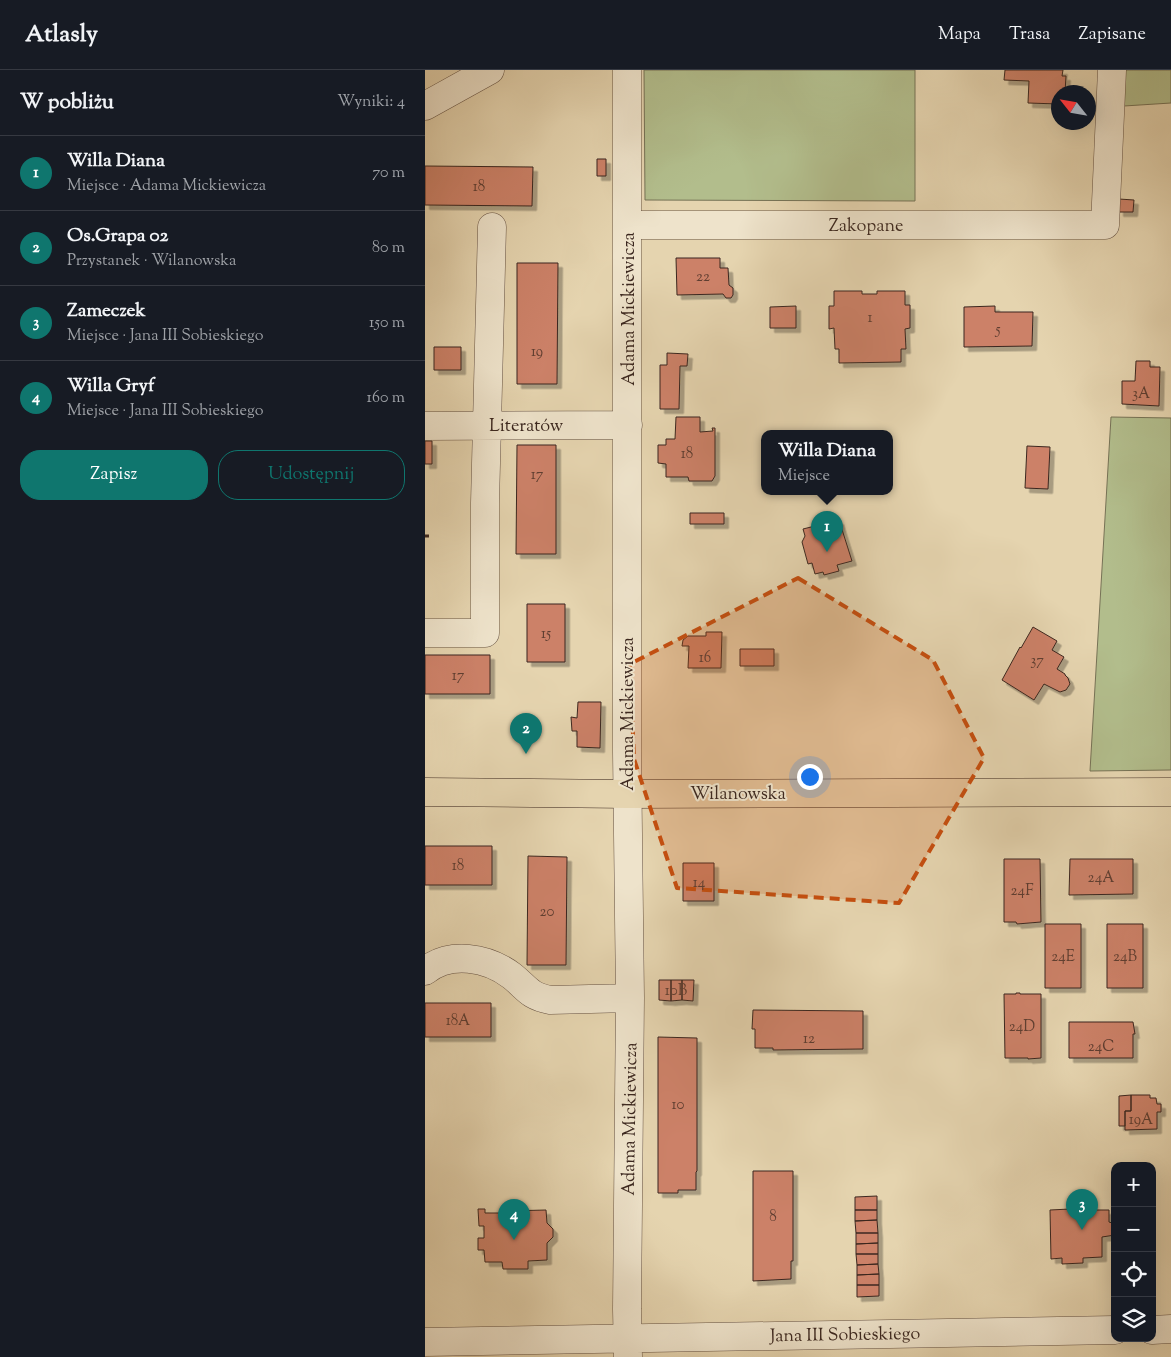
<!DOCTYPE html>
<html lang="pl">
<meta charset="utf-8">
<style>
body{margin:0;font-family:"Sorts Mill Goudy",serif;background:#20242c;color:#f1f3f6}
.controls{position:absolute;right:15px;bottom:15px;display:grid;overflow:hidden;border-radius:10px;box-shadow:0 5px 20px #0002}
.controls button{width:45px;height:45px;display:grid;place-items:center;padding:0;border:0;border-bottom:1px solid #363941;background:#171b24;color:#f1f3f6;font:25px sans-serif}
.compass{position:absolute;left:626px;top:15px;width:45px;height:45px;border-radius:50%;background:#171b24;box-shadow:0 5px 20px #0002;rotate:301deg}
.you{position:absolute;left:384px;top:706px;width:18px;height:18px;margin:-12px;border:4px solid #fff;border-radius:50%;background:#1a73e8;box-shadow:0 0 0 8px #1a73e833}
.badge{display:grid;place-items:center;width:32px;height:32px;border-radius:50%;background:#0f766e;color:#fff;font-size:16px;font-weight:700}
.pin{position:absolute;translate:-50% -41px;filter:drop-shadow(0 1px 2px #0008)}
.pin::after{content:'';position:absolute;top:26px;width:18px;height:15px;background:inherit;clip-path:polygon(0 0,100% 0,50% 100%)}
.popup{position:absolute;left:336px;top:360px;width:132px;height:65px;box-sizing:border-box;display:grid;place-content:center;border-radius:10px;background:#171b24;filter:drop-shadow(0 1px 4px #0005);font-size:16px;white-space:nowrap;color:#9ea1a6}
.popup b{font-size:19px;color:#f1f3f6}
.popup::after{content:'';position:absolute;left:50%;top:100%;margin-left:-10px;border:10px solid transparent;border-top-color:#171b24}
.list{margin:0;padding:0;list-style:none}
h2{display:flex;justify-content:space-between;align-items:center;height:65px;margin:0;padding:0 20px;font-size:21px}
h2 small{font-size:16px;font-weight:400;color:#9ea1a6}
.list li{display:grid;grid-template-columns:32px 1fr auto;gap:15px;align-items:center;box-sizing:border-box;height:75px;padding:0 20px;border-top:1px solid #363941}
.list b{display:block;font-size:19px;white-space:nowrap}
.list p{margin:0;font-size:16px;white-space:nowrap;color:#9ea1a6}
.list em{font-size:16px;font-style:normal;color:#9ea1a6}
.actions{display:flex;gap:10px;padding:15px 20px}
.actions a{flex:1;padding:11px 0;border:1px solid #0f766e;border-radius:20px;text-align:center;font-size:18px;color:#0f766e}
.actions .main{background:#0f766e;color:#fff}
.icon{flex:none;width:28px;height:28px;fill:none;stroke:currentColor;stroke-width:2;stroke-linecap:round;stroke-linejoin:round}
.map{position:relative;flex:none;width:746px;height:1287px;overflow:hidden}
header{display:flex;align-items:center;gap:30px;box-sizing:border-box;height:70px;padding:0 25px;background:#171b24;border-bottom:1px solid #363941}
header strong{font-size:24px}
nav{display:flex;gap:28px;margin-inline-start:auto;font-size:18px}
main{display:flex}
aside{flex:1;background:#171b24}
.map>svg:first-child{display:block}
.green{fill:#b2bd8c;stroke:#767256}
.building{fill:#cc8167;stroke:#3b271f;filter:url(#shadow)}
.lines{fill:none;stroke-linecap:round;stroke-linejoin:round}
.minor-casing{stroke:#665243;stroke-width:29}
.major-casing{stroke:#3b271f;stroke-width:29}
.path{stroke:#3b271f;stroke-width:3;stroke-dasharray:4 2.5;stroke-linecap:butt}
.minor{stroke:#eee3cb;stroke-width:28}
.major{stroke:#e5d4af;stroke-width:28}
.marked{fill:#c54f10;fill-opacity:0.2;stroke:#c54f10;stroke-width:4;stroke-dasharray:10 6;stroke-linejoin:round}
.labels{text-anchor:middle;stroke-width:4;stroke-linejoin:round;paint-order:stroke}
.number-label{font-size:15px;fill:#5f3e31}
.street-label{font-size:18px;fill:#3b271f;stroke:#eee3cb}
</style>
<header>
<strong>Atlasly</strong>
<nav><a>Mapa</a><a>Trasa</a><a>Zapisane</a></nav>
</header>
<main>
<aside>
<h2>W pobliżu<small>Wyniki: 4</small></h2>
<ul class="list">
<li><span class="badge">1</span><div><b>Willa Diana</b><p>Miejsce · Adama Mickiewicza</p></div><em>70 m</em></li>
<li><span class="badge">2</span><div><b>Os.Grapa 02</b><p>Przystanek · Wilanowska</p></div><em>80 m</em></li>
<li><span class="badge">3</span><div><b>Zameczek</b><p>Miejsce · Jana III Sobieskiego</p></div><em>150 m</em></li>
<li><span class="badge">4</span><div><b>Willa Gryf</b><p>Miejsce · Jana III Sobieskiego</p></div><em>160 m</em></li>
</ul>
<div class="actions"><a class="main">Zapisz</a><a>Udostępnij</a></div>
</aside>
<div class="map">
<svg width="746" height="1287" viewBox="0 0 746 1287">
<defs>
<filter id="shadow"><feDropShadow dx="4.5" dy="4.5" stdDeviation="0" flood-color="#0004"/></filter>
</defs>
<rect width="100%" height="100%" fill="#e5d4af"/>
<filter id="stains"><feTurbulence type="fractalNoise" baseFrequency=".004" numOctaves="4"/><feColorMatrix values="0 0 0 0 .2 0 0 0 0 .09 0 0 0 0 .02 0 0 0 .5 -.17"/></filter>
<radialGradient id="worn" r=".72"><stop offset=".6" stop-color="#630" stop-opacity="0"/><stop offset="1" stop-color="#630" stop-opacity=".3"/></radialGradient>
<!-- green -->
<path class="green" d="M 219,0 L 490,0 L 490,131 L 220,130 Z
M 700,0 L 746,0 L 746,33 L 699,36 Z
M 686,347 L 746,348 L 746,700 L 665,701 Z"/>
<!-- building -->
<path class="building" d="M 580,0 L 638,0 L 637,6 L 641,6 L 640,22 L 634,22 L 634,34 L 603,33 L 604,11 L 579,10 Z
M 172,89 L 181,89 L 181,106 L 172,106 Z
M 0,96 L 108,97 L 107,136 L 0,135 Z
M 694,129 L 709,130 L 708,142 L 694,142 Z
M 251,188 L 295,188 L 295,198 L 303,198 L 304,215 L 308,218 L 308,225 L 306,228 L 301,228 L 298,224 L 252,225 Z
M 92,193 L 133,193 L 132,314 L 92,314 Z
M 409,221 L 437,221 L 437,224 L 452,224 L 452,221 L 480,221 L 480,235 L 485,235 L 485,258 L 480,259 L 481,279 L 476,279 L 476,292 L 414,293 L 414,279 L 410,279 L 409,258 L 404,259 L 404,236 L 409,236 Z
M 371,236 L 371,258 L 345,258 L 345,237 Z
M 570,236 L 570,242 L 608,242 L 607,276 L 539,277 L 539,237 Z
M 9,277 L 36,277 L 36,300 L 9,300 Z
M 242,283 L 263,284 L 262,296 L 255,296 L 254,339 L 235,339 L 235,295 L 242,295 Z
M 711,291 L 725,291 L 725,297 L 735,297 L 734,336 L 697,334 L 697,311 L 710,311 Z
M 251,347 L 275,347 L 275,362 L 288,361 L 287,358 L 290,358 L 290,406 L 287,411 L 264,411 L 263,407 L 241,407 L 241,394 L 233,393 L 233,375 L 241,375 L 241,369 L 250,369 Z
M 0,371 L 7,371 L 7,394 L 0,394 Z
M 92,375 L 131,375 L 131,484 L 91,484 Z
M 602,376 L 625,377 L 623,419 L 600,418 Z
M 265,443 L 299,443 L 299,454 L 265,454 Z
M 414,450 L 427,491 L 412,495 L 414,501 L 399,505 L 398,502 L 390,504 L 387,493 L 383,494 L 377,472 L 380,466 L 378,459 Z
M 102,534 L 140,534 L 140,592 L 102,592 Z
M 608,557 L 632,571 L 627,580 L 639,587 L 632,599 L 640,604 L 640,605 L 643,608 L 645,614 L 641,620 L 635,622 L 619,614 L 609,630 L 577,610 L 595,577 L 596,578 Z
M 281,562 L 297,562 L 296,598 L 263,598 L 264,576 L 257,576 L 258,570 L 263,566 L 281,566 Z
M 315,579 L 349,579 L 349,596 L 315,596 Z
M 0,585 L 65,585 L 65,624 L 0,624 Z
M 153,632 L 176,632 L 175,678 L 152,677 L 152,661 L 147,661 L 146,647 L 152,648 Z
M 0,776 L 67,776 L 67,815 L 0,815 Z
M 103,786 L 142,787 L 141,895 L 102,895 Z
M 579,789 L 615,789 L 616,852 L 592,854 L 591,852 L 579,852 Z
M 645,789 L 708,789 L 708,824 L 644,825 Z
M 258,793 L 289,793 L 289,831 L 258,831 Z
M 620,854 L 656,854 L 656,918 L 620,918 Z
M 682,854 L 718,854 L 718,918 L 682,918 Z
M 234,910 L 246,910 L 246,931 L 234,930 Z
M 246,910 L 257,910 L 257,930 L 246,931 Z
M 257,910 L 269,910 L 268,931 L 257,930 Z
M 591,923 L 595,923 L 595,924 L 616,924 L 616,988 L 603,989 L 603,988 L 580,988 L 579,924 L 591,924 Z
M 0,933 L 66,933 L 66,967 L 0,967 Z
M 328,940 L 438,941 L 438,979 L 348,980 L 348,978 L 330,978 L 330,959 L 327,959 Z
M 644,952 L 708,952 L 710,964 L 708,964 L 708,988 L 644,988 Z
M 233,967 L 272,968 L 272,1101 L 271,1102 L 271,1120 L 253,1120 L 253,1123 L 233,1123 Z
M 706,1025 L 725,1025 L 725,1028 L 731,1028 L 732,1034 L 736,1034 L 736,1042 L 732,1042 L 732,1059 L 700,1060 L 700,1041 L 706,1041 Z
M 706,1025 L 706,1041 L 700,1041 L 700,1056 L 694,1056 L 694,1026 Z
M 328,1101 L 368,1101 L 368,1191 L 366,1191 L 366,1209 L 328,1211 Z
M 452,1126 L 452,1140 L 430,1140 L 430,1127 Z
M 645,1136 L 667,1136 L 667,1140 L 684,1140 L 684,1152 L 690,1154 L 690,1165 L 677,1167 L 677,1187 L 658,1188 L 658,1193 L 637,1194 L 637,1188 L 626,1189 L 625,1140 L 645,1139 Z
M 53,1139 L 60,1139 L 60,1143 L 82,1143 L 82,1141 L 121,1140 L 122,1153 L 128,1159 L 128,1167 L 122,1173 L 122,1190 L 103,1191 L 103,1199 L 78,1199 L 77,1192 L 60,1192 L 59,1180 L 53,1180 L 53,1168 L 59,1168 L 59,1156 L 54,1156 Z
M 430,1140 L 452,1140 L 452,1150 L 430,1151 Z
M 452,1150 L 453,1163 L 431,1163 L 430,1151 Z
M 431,1163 L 453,1163 L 453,1173 L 431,1174 Z
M 453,1173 L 453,1184 L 431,1184 L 431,1174 Z
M 431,1184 L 453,1184 L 453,1194 L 432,1195 Z
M 453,1194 L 454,1204 L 432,1205 L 432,1195 Z
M 454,1204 L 454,1215 L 432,1215 L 432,1205 Z
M 432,1215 L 454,1215 L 454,1226 L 432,1227 Z"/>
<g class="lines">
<!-- minor casing -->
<g class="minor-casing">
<path id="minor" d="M 202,0 L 202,682 L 205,928 L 202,1239 L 203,1287
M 0,36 L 65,0
M 203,155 L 680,155 L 687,0
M 0,356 L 203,355
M 0,563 L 60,563 L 60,433 L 67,157
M 0,901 C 25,881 62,887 87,906 C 102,918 104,926 125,930 L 205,928
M 727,1260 L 746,1259
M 0,1272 L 690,1260"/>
</g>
<!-- major casing -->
<g class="major-casing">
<path id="major" d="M 0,722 L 203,724 L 746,722"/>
</g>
<!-- path -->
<path class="path" d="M 0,466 L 6,466"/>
<!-- minor -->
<use href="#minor" class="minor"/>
<!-- major -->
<use href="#major" class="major"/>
</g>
<!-- marked area -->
<path class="marked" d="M 373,508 L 508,590 L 559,688 L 474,833 L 252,818 L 209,689 L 205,594 Z"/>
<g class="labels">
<!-- number labels -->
<g class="number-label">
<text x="54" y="121">18</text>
<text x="278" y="211">22</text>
<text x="445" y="252">1</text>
<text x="573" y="264">5</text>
<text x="112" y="286">19</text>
<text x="716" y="328">3A</text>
<text x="262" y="388">18</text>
<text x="112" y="409">17</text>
<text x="121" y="568">15</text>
<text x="280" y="592">16</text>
<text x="612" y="595">37</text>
<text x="33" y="610">17</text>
<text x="33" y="800">18</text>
<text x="676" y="812">24A</text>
<text x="274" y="817">14</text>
<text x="597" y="825">24F</text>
<text x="122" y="846">20</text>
<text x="638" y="891">24E</text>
<text x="700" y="891">24B</text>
<text x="251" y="925">10B</text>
<text x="33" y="955">18A</text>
<text x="597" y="961">24D</text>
<text x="384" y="973">12</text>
<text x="676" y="981">24C</text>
<text x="253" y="1039">10</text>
<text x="716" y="1054">19A</text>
<text x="348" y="1151">8</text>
</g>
<!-- street labels -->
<g class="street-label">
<text x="441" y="161">Zakopane</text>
<text transform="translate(203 239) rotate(-90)" y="6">Adama Mickiewicza</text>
<text x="101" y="361">Literatów</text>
<text transform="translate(202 644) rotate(-90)" y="6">Adama Mickiewicza</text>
<text x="313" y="729">Wilanowska</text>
<text transform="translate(204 1049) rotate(-89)" y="6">Adama Mickiewicza</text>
<text transform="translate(420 1264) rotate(-1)" y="6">Jana III Sobieskiego</text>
</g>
</g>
<rect width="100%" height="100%" filter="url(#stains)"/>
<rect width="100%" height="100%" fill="url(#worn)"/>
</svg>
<div class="controls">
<button>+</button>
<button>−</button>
<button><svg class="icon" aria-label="locate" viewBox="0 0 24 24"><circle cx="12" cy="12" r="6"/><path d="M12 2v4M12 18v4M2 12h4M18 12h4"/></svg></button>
<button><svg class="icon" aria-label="layers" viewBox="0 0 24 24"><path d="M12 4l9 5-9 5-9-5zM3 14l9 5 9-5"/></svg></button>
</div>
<svg class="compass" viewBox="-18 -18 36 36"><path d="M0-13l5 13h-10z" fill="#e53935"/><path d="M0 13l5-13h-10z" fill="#9ea1a6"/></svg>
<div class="you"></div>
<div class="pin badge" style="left:402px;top:482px">1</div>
<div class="popup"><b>Willa Diana</b>Miejsce</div>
<div class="pin badge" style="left:101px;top:684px">2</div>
<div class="pin badge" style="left:657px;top:1160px">3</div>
<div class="pin badge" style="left:89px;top:1170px">4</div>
</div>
</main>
